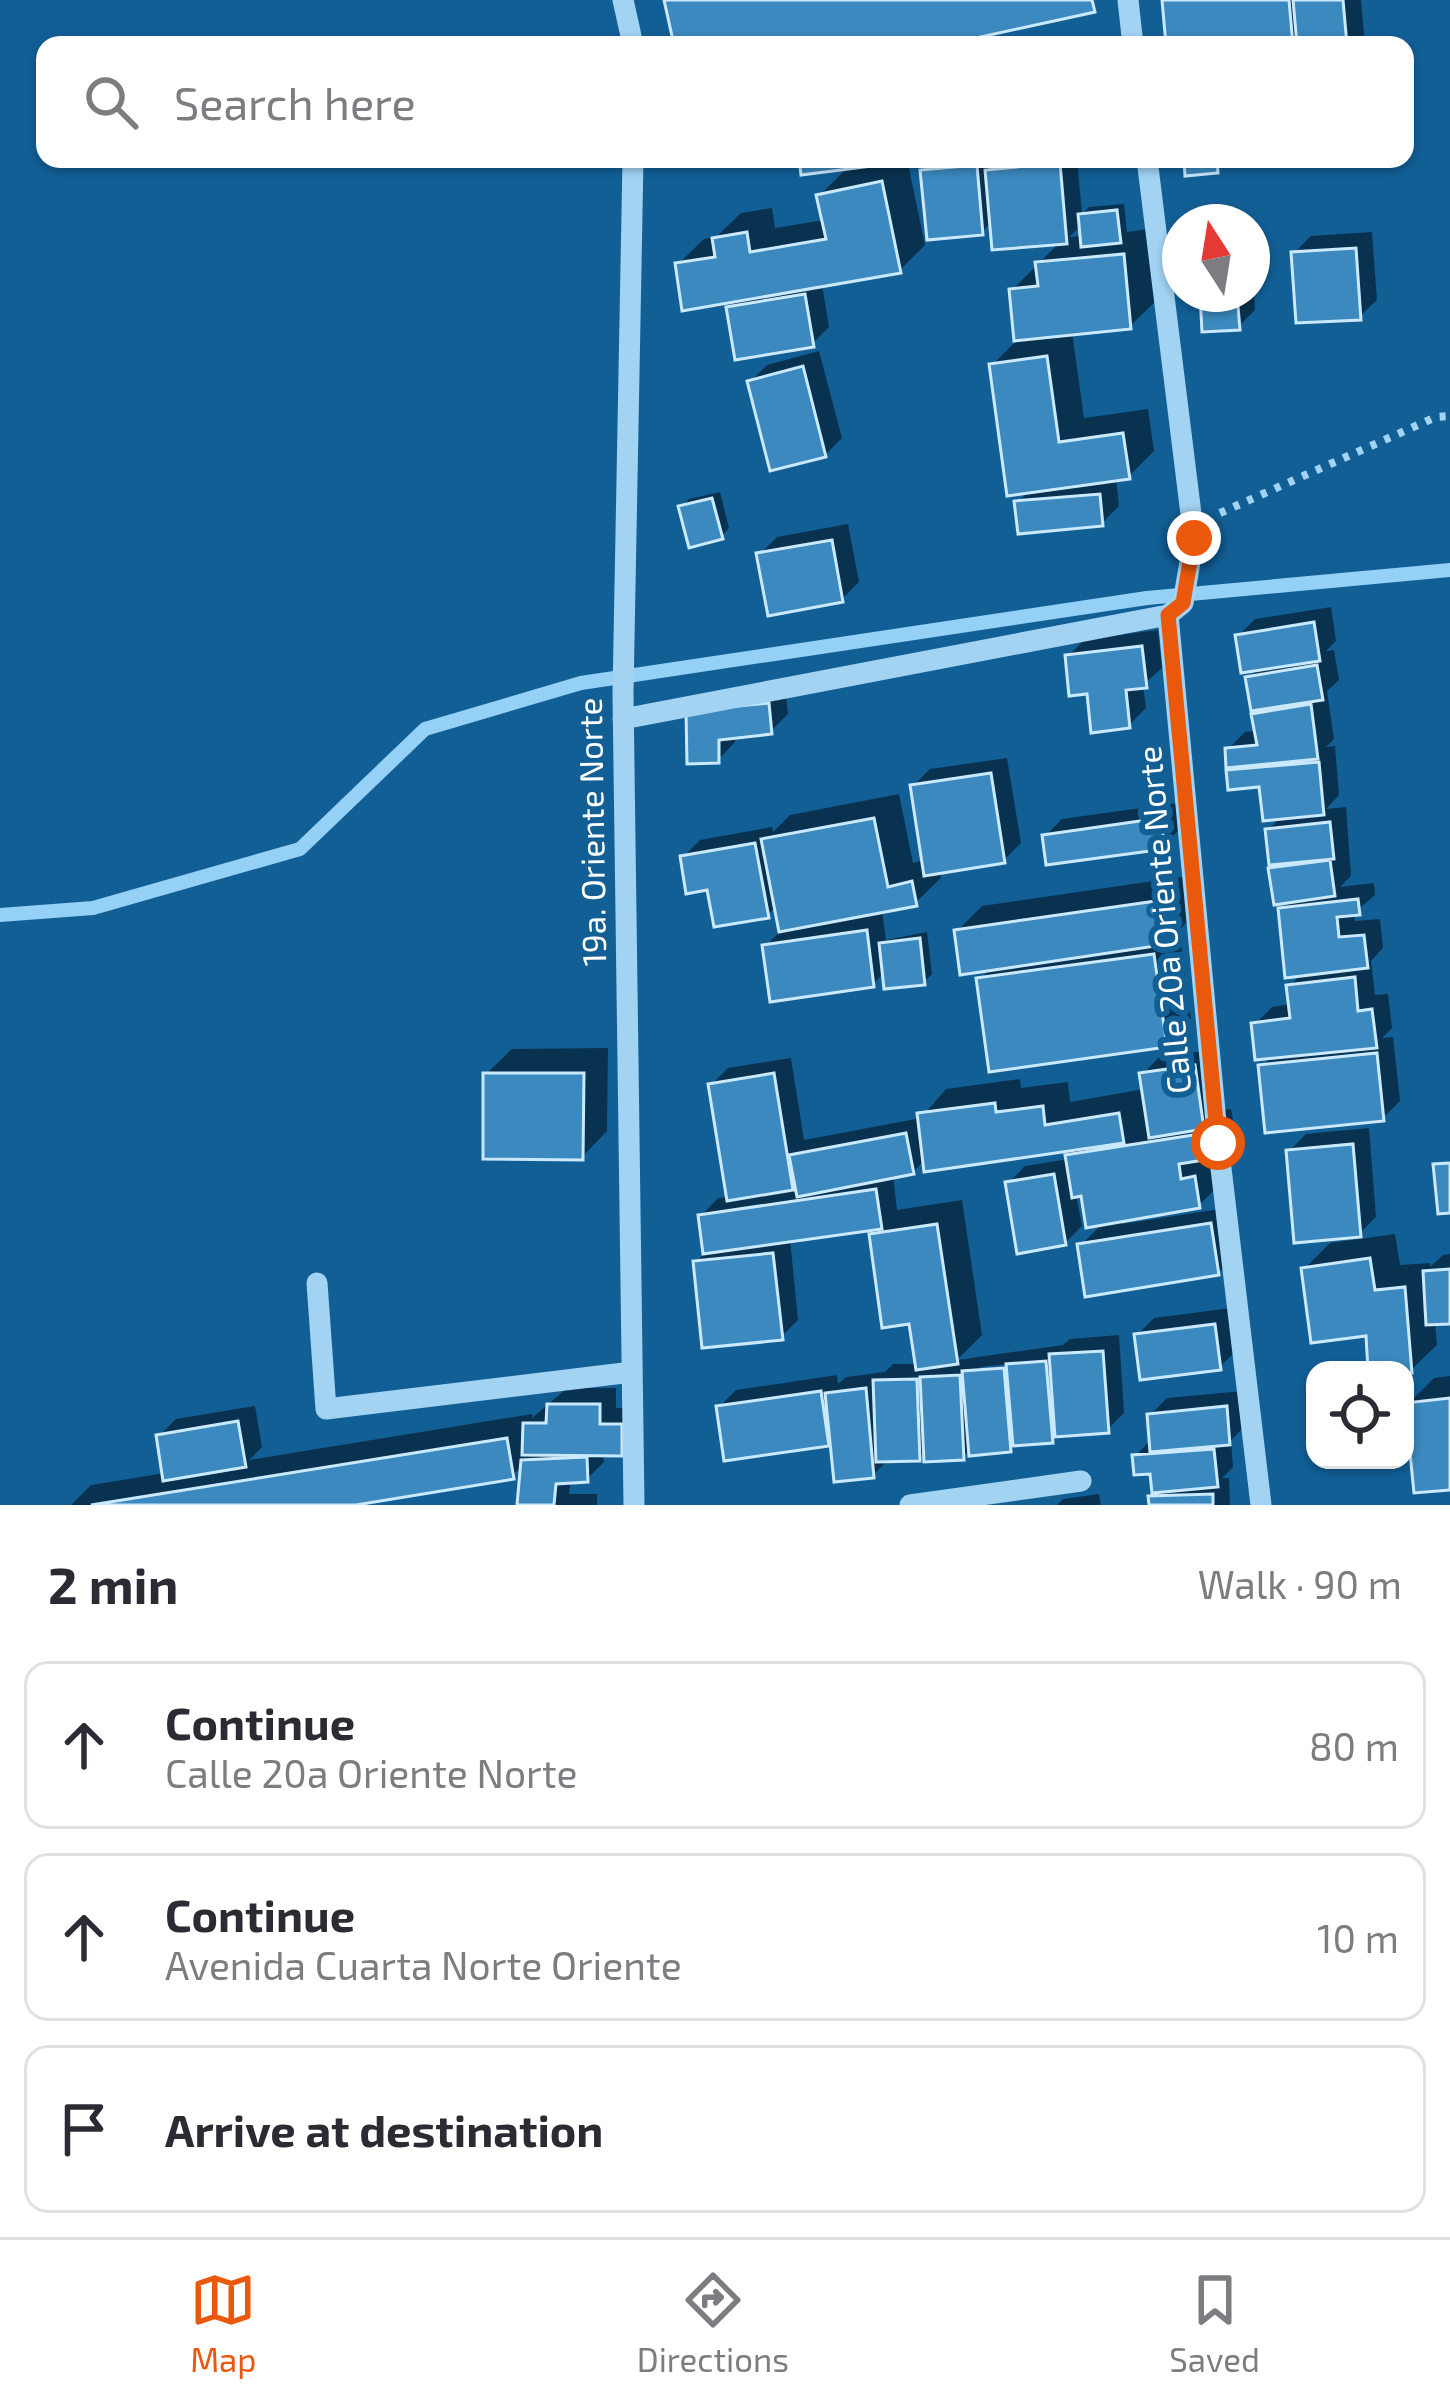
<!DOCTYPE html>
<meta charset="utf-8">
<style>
body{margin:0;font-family:"Exo 2",sans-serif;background:#f2f2f3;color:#2b2b33}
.controls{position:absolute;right:36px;bottom:36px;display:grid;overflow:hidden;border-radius:24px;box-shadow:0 3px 9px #0004}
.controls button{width:108px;height:108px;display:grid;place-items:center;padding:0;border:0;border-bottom:3px solid #e1e1e2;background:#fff;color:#2b2b33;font:60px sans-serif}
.compass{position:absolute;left:1162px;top:204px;width:108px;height:108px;border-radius:50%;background:#fff;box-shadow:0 3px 9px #0004;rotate:348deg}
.stop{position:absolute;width:36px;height:36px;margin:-27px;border:9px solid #ea580c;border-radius:50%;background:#fff}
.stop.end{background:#ea580c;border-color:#fff;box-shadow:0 3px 12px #0008}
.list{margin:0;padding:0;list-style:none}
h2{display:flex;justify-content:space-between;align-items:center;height:156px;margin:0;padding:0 48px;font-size:51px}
h2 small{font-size:39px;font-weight:400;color:#7c7c81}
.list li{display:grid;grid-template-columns:78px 1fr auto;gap:36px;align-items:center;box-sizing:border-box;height:168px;margin:0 24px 24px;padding:0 24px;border:3px solid #e1e1e2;border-radius:24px}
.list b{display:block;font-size:45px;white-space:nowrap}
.list p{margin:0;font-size:39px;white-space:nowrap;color:#7c7c81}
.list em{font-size:39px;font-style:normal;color:#7c7c81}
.icon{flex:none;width:66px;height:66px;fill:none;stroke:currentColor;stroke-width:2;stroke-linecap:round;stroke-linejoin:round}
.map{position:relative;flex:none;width:1450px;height:1505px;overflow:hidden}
.search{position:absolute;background:#fff;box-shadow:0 3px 9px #0004;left:36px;right:36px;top:36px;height:132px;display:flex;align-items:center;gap:30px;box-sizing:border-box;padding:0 42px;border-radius:24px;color:#7c7c81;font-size:45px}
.sheet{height:732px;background:#fff}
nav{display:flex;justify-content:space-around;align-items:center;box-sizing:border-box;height:168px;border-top:3px solid #e1e1e2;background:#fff;font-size:33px;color:#7c7c81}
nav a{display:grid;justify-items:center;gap:6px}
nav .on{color:#ea580c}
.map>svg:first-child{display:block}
.shadow{fill:#0007;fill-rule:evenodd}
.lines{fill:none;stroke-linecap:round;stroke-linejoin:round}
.stream{stroke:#95d0f6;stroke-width:14}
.building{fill:#3b89be;stroke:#cbe9fd;stroke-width:3}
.path{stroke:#a3d3f3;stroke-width:8;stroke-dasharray:6 9;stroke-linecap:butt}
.minor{stroke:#a3d3f3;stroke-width:21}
.route{stroke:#ea580c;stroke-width:15}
.labels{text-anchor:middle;stroke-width:12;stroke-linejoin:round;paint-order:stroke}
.street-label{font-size:33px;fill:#fff;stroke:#125f96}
</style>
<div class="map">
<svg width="1450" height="1505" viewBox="0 0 1450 1505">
<rect width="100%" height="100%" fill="#125f96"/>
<!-- shadow -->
<path class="shadow" d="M 1165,0 L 1361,0 L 1365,45 L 1169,45 Z
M 802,159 L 907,159 L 925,245 L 899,271 L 822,284 L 829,327 L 812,344 L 730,308 L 739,298 L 678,264 L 704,239 L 717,236 L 741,213 L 772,208 L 775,228 L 824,220 L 819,196 L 849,166 Z
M 935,159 L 994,159 L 994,165 L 1000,159 L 1077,159 L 1082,214 L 1089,207 L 1124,204 L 1127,232 L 1149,229 L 1156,301 L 1130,326 L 1072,332 L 1084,418 L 1148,409 L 1154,451 L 1128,477 L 1116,478 L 1119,506 L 1102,523 L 1018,502 L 1030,490 L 992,365 L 1017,340 L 1012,290 L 1060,242 L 992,221 L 982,232 L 923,172 ZM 1082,225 L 1083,236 L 1069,237 Z
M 1310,159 L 1351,159 L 1311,165 Z
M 1372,232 L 1377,300 L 1359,317 L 1294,253 L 1311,236 Z
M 1252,259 L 1255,310 L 1238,327 L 1203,294 L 1252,294 Z
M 819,351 L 842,438 L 825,455 L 750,382 L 767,365 Z
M 720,492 L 729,528 L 722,536 L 682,507 L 689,499 Z
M 848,524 L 859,582 L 842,599 L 760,554 L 777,537 Z
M 1331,607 L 1336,641 L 1326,651 L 1334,650 L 1339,680 L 1327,691 L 1334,739 L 1326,747 L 1335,746 L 1339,795 L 1326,809 L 1346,807 L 1351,876 L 1340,887 L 1374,883 L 1375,895 L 1354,913 L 1355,921 L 1380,919 L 1383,948 L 1371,961 L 1375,995 L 1388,994 L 1392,1028 L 1382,1038 L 1393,1037 L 1400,1101 L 1383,1118 L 1262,1066 L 1272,1056 L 1255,1024 L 1272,1007 L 1291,1004 L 1289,986 L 1303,973 L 1281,909 L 1290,900 L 1271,870 L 1278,862 L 1268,830 L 1282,816 L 1262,784 L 1229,772 L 1237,763 L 1228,749 L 1245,732 L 1257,731 L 1254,715 L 1263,706 L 1248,678 L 1259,668 L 1238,636 L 1255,619 Z
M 1158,630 L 1162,668 L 1143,685 L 1146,708 L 1129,725 L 1090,691 L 1068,656 L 1085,639 Z
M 785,688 L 788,714 L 771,731 L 735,735 L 735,742 L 718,760 L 689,712 Z
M 1007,758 L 1021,843 L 1004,860 L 940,871 L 941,878 L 915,903 L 882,910 L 886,940 L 927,932 L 932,974 L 924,982 L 885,972 L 873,984 L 766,946 L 781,930 L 777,906 L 767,915 L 710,887 L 683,857 L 700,840 L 772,827 L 773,832 L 790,815 L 899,794 L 913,863 L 925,860 L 913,786 L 930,769 Z
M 1177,803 L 1180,829 L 1163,846 L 1045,836 L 1062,819 Z
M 1188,876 L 1193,916 L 1179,930 L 1191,1019 L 1166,1044 L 980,980 L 992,967 L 957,931 L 982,906 Z
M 608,1048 L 607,1131 L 582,1157 L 486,1074 L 512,1049 Z
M 1211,1050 L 1220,1110 L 1231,1109 L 1235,1131 L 1212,1154 L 1225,1180 L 1199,1205 L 1122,1219 L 1122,1224 L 1227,1208 L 1235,1256 L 1218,1273 L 1080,1246 L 1104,1222 L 1083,1192 L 1076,1194 L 1082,1226 L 1065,1243 L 1008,1183 L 1025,1166 L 1069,1159 L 1077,1147 L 926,1159 L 913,1172 L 893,1175 L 897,1210 L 962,1200 L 982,1335 L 957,1360 L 1063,1345 L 1070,1339 L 1119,1335 L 1124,1413 L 1107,1430 L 1057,1434 L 1051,1440 L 1016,1443 L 1010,1449 L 972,1448 L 962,1457 L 926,1450 L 918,1458 L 890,1458 L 873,1475 L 833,1443 L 727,1458 L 719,1407 L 736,1390 L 837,1375 L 838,1384 L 846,1377 L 885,1372 L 893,1364 L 918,1364 L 911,1320 L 872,1235 L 882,1225 L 790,1239 L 798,1320 L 781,1337 L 696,1262 L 706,1252 L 701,1216 L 718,1198 L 730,1197 L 711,1085 L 728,1068 L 791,1058 L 804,1140 L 921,1118 L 946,1089 L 1020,1079 L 1021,1088 L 1068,1082 L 1070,1102 L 1144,1089 L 1142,1075 L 1159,1057 ZM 1021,1363 L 1021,1369 L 980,1373 L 980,1367 Z
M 1369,1128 L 1376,1217 L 1355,1238 L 1289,1151 L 1306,1134 Z
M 1395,1234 L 1400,1265 L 1430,1263 L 1430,1267 L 1443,1255 L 1450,1254 L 1450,1321 L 1435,1322 L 1437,1345 L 1411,1370 L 1304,1269 L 1330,1243 Z
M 1231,1308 L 1237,1350 L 1220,1367 L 1137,1335 L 1154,1318 Z
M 1450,1376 L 1450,1487 L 1408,1404 L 1434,1378 Z
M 567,1388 L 616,1388 L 616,1408 L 638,1408 L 638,1436 L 621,1453 L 603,1453 L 604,1462 L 587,1479 L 571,1480 L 569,1494 L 597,1494 L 597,1505 L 520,1505 L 523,1465 L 512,1476 L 337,1505 L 71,1505 L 91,1485 L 165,1473 L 159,1436 L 176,1419 L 255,1406 L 262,1447 L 249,1460 L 532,1414 L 532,1418 Z
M 1243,1391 L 1246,1425 L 1231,1440 L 1233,1467 L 1222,1478 L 1229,1478 L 1230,1505 L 1152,1505 L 1155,1494 L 1152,1470 L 1135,1456 L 1152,1439 L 1150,1415 L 1167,1398 Z
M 1099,1494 L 1101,1505 L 1057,1505 L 1063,1499 Z"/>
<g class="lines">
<!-- stream -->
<path class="stream" d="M 0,915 L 93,908 L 300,849 L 425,729 L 581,683 L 1147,598 L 1450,570"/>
</g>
<!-- building -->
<path class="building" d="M 664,0 L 1092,0 L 1095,12 L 944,45 L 674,45 Z
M 1162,0 L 1289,0 L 1293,45 L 1166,45 Z
M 1293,0 L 1343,0 L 1347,45 L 1297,45 Z
M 799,159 L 887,159 L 888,164 L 801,175 Z
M 1217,159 L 1218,173 L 1185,176 L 1184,160 Z
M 1060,163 L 1067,244 L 992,250 L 985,170 Z
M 977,165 L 983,235 L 927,240 L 920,170 Z
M 882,181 L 901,273 L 682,311 L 675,263 L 715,257 L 712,238 L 747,232 L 750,252 L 826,239 L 816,195 Z
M 1117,210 L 1121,243 L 1081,247 L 1078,214 Z
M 1356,248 L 1361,320 L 1296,323 L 1291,252 Z
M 1124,254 L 1131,329 L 1014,341 L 1009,289 L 1038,286 L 1035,262 Z
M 805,294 L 814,347 L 735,360 L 726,307 Z
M 1200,294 L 1237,294 L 1240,330 L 1202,332 Z
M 1047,356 L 1059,442 L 1123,433 L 1130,479 L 1007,496 L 989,364 Z
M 803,366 L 826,457 L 770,471 L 747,381 Z
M 1100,494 L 1103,526 L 1018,534 L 1014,501 Z
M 712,498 L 723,539 L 689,548 L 678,506 Z
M 832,540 L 843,602 L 768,616 L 756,553 Z
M 1314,622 L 1320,661 L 1241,673 L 1235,635 Z
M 1142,646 L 1147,688 L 1126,690 L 1130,728 L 1091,733 L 1087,694 L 1069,696 L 1065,655 Z
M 1317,665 L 1323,700 L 1251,711 L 1245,677 Z
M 769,703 L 772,734 L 719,740 L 719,763 L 687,764 L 686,711 Z
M 1311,704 L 1318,759 L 1226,768 L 1225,748 L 1257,745 L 1251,714 Z
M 1319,762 L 1324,815 L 1263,821 L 1259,787 L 1228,790 L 1226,770 Z
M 991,773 L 1005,863 L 924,876 L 910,785 Z
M 874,818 L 888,887 L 912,881 L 917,906 L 779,932 L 761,839 Z
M 1161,818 L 1165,849 L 1046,865 L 1042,835 Z
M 1330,822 L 1334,859 L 1269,865 L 1265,829 Z
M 755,843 L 769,918 L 714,927 L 707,890 L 686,894 L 680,856 Z
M 1330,860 L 1335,896 L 1274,905 L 1268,868 Z
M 1358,899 L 1360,915 L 1337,917 L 1339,937 L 1364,935 L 1368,968 L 1285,978 L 1278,908 Z
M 1163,900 L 1169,944 L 960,975 L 954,930 Z
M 867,930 L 874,987 L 770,1002 L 762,945 Z
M 920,938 L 925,985 L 884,989 L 879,943 Z
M 1154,954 L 1167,1047 L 989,1072 L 976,978 Z
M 1355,977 L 1358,1011 L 1372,1009 L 1377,1048 L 1255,1060 L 1251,1023 L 1290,1018 L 1286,985 Z
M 1377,1053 L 1384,1121 L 1265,1133 L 1258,1065 Z
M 1195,1065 L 1204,1129 L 1149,1138 L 1139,1073 Z
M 483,1073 L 584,1073 L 583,1160 L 483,1159 Z
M 774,1073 L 793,1190 L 727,1201 L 708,1084 Z
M 995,1103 L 996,1112 L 1043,1106 L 1045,1125 L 1119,1113 L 1124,1143 L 924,1172 L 917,1113 Z
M 906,1133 L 914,1174 L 797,1197 L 789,1155 Z
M 1206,1133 L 1210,1159 L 1179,1164 L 1181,1179 L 1195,1176 L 1200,1208 L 1086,1228 L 1081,1196 L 1072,1198 L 1065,1155 Z
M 1353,1144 L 1361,1237 L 1294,1243 L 1286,1150 Z
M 1450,1163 L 1450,1213 L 1438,1214 L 1433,1164 Z
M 1054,1174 L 1066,1245 L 1017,1254 L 1005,1182 Z
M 876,1189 L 882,1229 L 703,1254 L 698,1215 Z
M 1211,1223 L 1219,1275 L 1085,1297 L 1077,1244 Z
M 937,1224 L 958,1364 L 916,1370 L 909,1324 L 882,1328 L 869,1234 Z
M 773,1253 L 783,1340 L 702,1348 L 693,1261 Z
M 1370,1258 L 1375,1290 L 1405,1287 L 1412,1373 L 1368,1370 L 1366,1336 L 1311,1343 L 1301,1268 Z
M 1450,1269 L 1450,1324 L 1426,1325 L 1423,1271 Z
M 1215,1324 L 1221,1370 L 1140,1380 L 1134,1334 Z
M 1103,1351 L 1109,1433 L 1055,1437 L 1049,1354 Z
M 1046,1361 L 1053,1443 L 1013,1446 L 1006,1364 Z
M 1004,1368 L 1011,1452 L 969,1456 L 962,1371 Z
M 960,1375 L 964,1460 L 924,1462 L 920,1377 Z
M 917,1379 L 920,1461 L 876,1462 L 873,1380 Z
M 866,1388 L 874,1478 L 834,1482 L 825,1393 Z
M 821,1391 L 829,1446 L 724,1461 L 716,1406 Z
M 1450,1398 L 1450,1490 L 1414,1493 L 1405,1403 Z
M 547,1404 L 600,1404 L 600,1424 L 622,1424 L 622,1456 L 522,1455 L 523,1423 L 546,1423 Z
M 1227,1406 L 1230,1445 L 1150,1452 L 1147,1414 Z
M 238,1421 L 246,1467 L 163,1481 L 156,1435 Z
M 507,1438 L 514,1479 L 356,1505 L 91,1505 Z
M 1214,1449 L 1218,1487 L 1152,1493 L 1150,1474 L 1134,1475 L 1132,1455 Z
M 587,1457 L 588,1482 L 556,1484 L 554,1505 L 517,1505 L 521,1460 Z
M 1213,1494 L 1213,1505 L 1149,1505 L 1148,1496 Z"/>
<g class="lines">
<!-- path -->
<path class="path" d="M 1220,513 L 1436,417 L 1450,416"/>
<!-- minor -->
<path class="minor" d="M 623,0 L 633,45
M 1128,0 L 1133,45
M 633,159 L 623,693 L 634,1505
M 1147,159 L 1194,538 L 1183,603 L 1168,615
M 1168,615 L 1218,1143 L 1261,1505
M 623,719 L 1168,615
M 317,1283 L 326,1409 L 632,1372
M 910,1505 L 1081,1481"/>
</g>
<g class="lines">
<!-- route -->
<path class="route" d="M 1194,538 L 1183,603 L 1168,615 L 1218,1143"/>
</g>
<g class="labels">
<!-- street labels -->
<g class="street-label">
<text transform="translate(592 832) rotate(-91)" y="12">19a. Oriente Norte</text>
<text transform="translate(1164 920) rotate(-95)" y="12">Calle 20a Oriente Norte</text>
</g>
</g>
</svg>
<div class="controls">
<button><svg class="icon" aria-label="locate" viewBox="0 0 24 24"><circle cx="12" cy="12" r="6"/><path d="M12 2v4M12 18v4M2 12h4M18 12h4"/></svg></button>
</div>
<svg class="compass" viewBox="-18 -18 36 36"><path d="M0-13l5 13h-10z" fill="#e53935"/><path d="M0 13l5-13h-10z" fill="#7c7c81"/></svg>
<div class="stop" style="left:1218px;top:1143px"></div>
<div class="stop end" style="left:1194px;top:538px"></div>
<div class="search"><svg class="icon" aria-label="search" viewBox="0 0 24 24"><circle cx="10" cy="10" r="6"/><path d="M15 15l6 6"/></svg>Search here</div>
</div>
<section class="sheet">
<h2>2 min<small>Walk · 90 m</small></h2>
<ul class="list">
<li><svg class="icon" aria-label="ahead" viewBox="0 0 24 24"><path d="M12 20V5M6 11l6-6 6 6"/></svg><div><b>Continue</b><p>Calle 20a Oriente Norte</p></div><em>80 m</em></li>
<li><svg class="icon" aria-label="ahead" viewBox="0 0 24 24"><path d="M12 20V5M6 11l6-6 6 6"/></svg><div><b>Continue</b><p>Avenida Cuarta Norte Oriente</p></div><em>10 m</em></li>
<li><svg class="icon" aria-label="arrive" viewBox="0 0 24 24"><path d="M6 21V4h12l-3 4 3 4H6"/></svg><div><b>Arrive at destination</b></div></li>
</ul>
</section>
<nav>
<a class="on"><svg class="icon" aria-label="map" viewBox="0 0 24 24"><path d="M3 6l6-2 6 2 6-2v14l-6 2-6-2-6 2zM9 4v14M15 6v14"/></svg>Map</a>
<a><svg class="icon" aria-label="directions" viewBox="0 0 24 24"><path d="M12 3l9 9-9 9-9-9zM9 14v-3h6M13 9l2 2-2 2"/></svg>Directions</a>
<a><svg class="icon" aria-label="saved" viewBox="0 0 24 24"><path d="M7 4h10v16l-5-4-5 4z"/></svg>Saved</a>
</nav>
